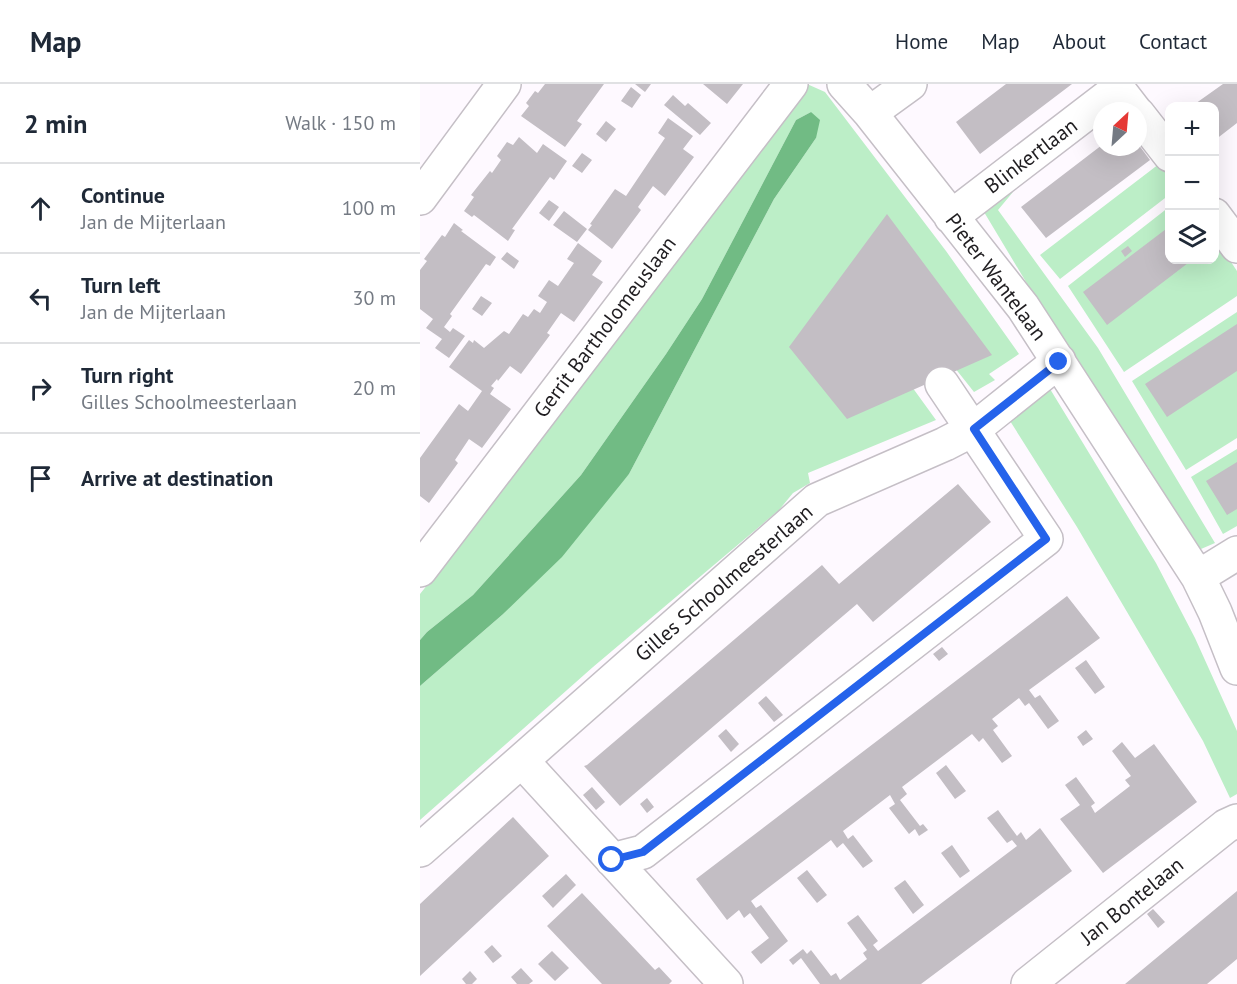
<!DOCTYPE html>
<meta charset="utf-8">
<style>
body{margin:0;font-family:"PT Sans",sans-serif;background:#f2f2f3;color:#1f2937}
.controls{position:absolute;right:18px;top:18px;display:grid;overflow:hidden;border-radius:12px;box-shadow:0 6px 24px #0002}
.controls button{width:54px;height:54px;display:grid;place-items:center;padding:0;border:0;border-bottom:2px solid #e0e1e3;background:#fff;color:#1f2937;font:30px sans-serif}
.compass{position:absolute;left:673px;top:18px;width:54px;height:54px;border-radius:50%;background:#fff;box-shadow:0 6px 24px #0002;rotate:26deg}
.stop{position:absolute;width:18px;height:18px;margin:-14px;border:4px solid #2563eb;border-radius:50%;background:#fff}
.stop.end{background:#2563eb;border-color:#fff;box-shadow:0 2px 6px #0008}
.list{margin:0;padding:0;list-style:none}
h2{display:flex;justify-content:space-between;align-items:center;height:78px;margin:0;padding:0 24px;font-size:26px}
h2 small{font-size:20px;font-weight:400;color:#747a83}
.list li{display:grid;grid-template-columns:39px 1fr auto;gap:18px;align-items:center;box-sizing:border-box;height:90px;padding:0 24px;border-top:2px solid #e0e1e3}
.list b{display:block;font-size:22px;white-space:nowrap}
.list p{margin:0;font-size:20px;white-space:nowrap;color:#747a83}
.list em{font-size:20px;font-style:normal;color:#747a83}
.icon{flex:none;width:33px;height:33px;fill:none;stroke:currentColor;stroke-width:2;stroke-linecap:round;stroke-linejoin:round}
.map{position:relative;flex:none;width:817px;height:900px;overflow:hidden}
header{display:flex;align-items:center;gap:36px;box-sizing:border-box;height:84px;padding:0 30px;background:#fff;border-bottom:2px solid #e0e1e3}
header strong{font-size:28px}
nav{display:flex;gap:33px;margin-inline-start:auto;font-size:21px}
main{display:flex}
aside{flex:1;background:#fff}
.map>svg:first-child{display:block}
.green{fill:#bceec7}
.water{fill:#71bb84}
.building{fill:#c3bec4}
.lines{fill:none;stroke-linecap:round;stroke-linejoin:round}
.minor-casing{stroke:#c5bfc6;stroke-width:36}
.minor{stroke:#fff;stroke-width:33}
.route{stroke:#2563eb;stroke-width:8}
.labels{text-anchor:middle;stroke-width:5;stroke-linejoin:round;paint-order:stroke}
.street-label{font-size:21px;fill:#201e21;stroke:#fff}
</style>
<header>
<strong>Map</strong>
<nav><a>Home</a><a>Map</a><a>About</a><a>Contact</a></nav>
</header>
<main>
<aside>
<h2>2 min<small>Walk · 150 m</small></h2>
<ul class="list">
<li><svg class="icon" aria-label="ahead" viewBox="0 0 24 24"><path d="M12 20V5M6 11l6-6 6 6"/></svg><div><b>Continue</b><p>Jan de Mijterlaan</p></div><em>100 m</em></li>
<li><svg class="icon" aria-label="left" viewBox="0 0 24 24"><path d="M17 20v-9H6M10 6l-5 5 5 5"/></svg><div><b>Turn left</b><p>Jan de Mijterlaan</p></div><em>30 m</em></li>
<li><svg class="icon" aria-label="right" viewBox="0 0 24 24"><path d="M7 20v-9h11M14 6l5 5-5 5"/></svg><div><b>Turn right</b><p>Gilles Schoolmeesterlaan</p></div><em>20 m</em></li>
<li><svg class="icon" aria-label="arrive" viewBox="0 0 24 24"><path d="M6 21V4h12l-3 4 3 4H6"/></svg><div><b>Arrive at destination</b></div></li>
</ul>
</aside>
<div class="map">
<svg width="817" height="900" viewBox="0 0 817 900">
<rect width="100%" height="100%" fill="#fef9ff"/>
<!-- green -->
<path class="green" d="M 387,0 L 405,8 L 526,167 L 599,270 L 569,290 L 575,296 L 554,308 L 523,269 L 487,296 L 516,336 L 388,389 L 390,399 L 373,409 L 359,426 L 173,583 L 0,736 L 0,602 L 82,531 L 209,390 L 354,115 L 396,54 L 391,28 L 376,36 L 282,215 L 246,270 L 161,391 L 53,511 L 7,548 L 0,556 L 0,510 L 73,419 Z
M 739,80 L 749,92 L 749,111 L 640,195 L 620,171 Z
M 593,108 L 578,126 L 678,264 L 795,459 L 781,465 L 763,455 L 730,386 L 624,228 L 564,128 L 581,112 Z
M 749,123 L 750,176 L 794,176 L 795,154 L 817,187 L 817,212 L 704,288 L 648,202 Z
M 817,228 L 817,354 L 766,386 L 712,297 Z
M 627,300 L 736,479 L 775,554 L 817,647 L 817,710 L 810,714 L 783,657 L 657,443 L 585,329 Z
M 817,365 L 817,442 L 803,450 L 771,393 Z"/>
<!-- water -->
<path class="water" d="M 391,28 L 400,36 L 396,54 L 354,115 L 209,390 L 142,473 L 82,531 L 0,602 L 0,556 L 7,548 L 53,511 L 161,391 L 246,270 L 282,215 L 376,36 Z"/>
<!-- building -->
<path class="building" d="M 125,0 L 184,0 L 157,37 L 162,40 L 145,63 L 101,32 L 109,22 L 106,19 L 115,7 L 118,9 Z
M 215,0 L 231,0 L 225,8 Z
M 283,0 L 323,0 L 307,20 Z
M 586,0 L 652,0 L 560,70 L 536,38 Z
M 803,0 L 817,0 L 817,39 L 795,56 L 795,22 L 772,22 Z
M 211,3 L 221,11 L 212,24 L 201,17 Z
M 253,11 L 265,22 L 268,19 L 291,39 L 280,51 L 244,21 Z
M 248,34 L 273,52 L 263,65 L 274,73 L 245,112 L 233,102 L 218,123 L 221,126 L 192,165 L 168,146 L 172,141 L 170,140 L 195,105 L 206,112 L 245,54 L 238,49 Z
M 186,37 L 196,45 L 186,58 L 176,50 Z
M 99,53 L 117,69 L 123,60 L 147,77 L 134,96 L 130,93 L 92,145 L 95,146 L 88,157 L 54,131 L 52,133 L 44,127 L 54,113 L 51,111 L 70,87 L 72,89 L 81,76 L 77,72 L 87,58 L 93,61 Z
M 718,60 L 730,76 L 626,154 L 601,123 L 682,61 L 682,63 L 718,63 Z
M 162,69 L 172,76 L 162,89 L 152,82 Z
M 129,116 L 139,123 L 129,137 L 119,129 Z
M 144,127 L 167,145 L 157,158 L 133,141 Z
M 467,130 L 572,271 L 427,335 L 369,263 Z
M 34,139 L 43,146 L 41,147 L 76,173 L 70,182 L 66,180 L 30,230 L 32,232 L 24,243 L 30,248 L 33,244 L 45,252 L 29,274 L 15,264 L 22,255 L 6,244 L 13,235 L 0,225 L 0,186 L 7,177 L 4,175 L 22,151 L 25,153 Z
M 750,142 L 750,176 L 772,176 L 687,241 L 663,208 Z
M 158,159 L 182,177 L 172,191 L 183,198 L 154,238 L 141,229 L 127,249 L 130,251 L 101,290 L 90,282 L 78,297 L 77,295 L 71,302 L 74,304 L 70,310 L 91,325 L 62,364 L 49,355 L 35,376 L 38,379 L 9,419 L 0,412 L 0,374 L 39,320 L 48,327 L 62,307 L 29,283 L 49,256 L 53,259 L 54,256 L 64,264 L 84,247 L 89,250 L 103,230 L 108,233 L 114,225 L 120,229 L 127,218 L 118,212 L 129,196 L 138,202 L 154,179 L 147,175 Z
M 708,162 L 712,167 L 705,173 L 701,167 Z
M 87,168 L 99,177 L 94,185 L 81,175 Z
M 61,212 L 72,219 L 62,232 L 52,225 Z
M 817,240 L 817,287 L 747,333 L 725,300 Z
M 817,378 L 817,425 L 807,431 L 786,397 Z
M 538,400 L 571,438 L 453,538 L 437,520 L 200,722 L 164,682 L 167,681 L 402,481 L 419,500 Z
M 647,512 L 680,554 L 609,606 L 615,614 L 620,611 L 639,637 L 628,645 L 609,619 L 605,622 L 599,614 L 572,635 L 578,642 L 573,646 L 592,672 L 582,679 L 563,654 L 559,658 L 552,650 L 482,703 L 487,710 L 480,716 L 500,742 L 503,740 L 508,746 L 499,752 L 495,745 L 489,750 L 469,724 L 475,720 L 470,711 L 423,747 L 428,755 L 433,751 L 453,777 L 443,784 L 423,759 L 417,764 L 411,756 L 331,817 L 336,824 L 341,821 L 368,857 L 341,880 L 331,868 L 349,854 L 330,829 L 324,834 L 319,826 L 307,836 L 276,795 Z
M 522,563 L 528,570 L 519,577 L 513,570 Z
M 666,576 L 685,603 L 675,610 L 655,584 Z
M 346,612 L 363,631 L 354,638 L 338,619 Z
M 306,645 L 319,660 L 311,668 L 298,652 Z
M 666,646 L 673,655 L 663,662 L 657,653 Z
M 702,658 L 715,674 L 734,660 L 777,718 L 683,789 L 640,735 L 660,721 L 645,701 L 656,693 L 675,719 L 671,722 L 675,729 L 710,702 L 705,696 L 711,692 L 692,667 Z
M 526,681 L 546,707 L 535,715 L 516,689 Z
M 172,703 L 185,718 L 176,726 L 163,711 Z
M 227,714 L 234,723 L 227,729 L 220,720 Z
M 578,726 L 597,752 L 601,748 L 606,756 L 620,744 L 652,787 L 501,900 L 400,900 L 381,874 L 373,881 L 369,876 L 383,865 L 387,870 L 391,866 L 411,892 L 416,889 L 420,896 L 447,875 L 443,869 L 447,866 L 427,839 L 438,831 L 458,857 L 453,861 L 458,867 L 597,762 L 592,756 L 587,759 L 567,734 Z
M 93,733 L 129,772 L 0,892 L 0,820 Z
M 532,761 L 550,787 L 540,794 L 521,769 Z
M 387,786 L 407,811 L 397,819 L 377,794 Z
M 146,790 L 156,801 L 133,824 L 122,812 Z
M 485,796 L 504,821 L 493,830 L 474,804 Z
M 817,807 L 817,875 L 787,900 L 705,900 Z
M 162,809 L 235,886 L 239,883 L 252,897 L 249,900 L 182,900 L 127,842 Z
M 733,825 L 745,838 L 738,844 L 727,830 Z
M 72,861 L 82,872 L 73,879 L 64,868 Z
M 132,867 L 149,884 L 135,897 L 118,880 Z
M 101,884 L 113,897 L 109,900 L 97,900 L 91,893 Z
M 50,887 L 57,895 L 52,900 L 46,900 L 42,895 Z"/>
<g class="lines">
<!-- minor casing -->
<g class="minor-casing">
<path id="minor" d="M 424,0 L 450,29 L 603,223 L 778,493 L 795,528 L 817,584
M 450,29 L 490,0
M 718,30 L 750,71
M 0,114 L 84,0
M 794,131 L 817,162
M 531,133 L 698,5 L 715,27
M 0,486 L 371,0
M 778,493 L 817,469
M 102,677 L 306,900
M 0,766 L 397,416 L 525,360 L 554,345 L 639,277
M 192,776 L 223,768 L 626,455 L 522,300
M 608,900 L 806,742 L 817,737"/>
</g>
<!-- minor -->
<use href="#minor" class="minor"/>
</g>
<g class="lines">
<!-- route -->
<path class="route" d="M 192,776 L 223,768 L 626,455 L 554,345 L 639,278"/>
</g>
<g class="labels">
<!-- street labels -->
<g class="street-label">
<text transform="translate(611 72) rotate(-37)" y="7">Blinkertlaan</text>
<text transform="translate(576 193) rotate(53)" y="7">Pieter Wantelaan</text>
<text transform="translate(185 243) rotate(-53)" y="7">Gerrit Bartholomeuslaan</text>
<text transform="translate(304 499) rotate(-41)" y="7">Gilles Schoolmeesterlaan</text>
<text transform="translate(712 817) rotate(-39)" y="7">Jan Bontelaan</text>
</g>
</g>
</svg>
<div class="controls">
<button>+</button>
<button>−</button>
<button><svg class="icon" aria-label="layers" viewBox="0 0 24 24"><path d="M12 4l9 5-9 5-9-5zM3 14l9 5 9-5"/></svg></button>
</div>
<svg class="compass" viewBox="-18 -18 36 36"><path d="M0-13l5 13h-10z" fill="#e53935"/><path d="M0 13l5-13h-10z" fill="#747a83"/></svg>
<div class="stop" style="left:192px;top:776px"></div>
<div class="stop end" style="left:639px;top:278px"></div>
</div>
</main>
